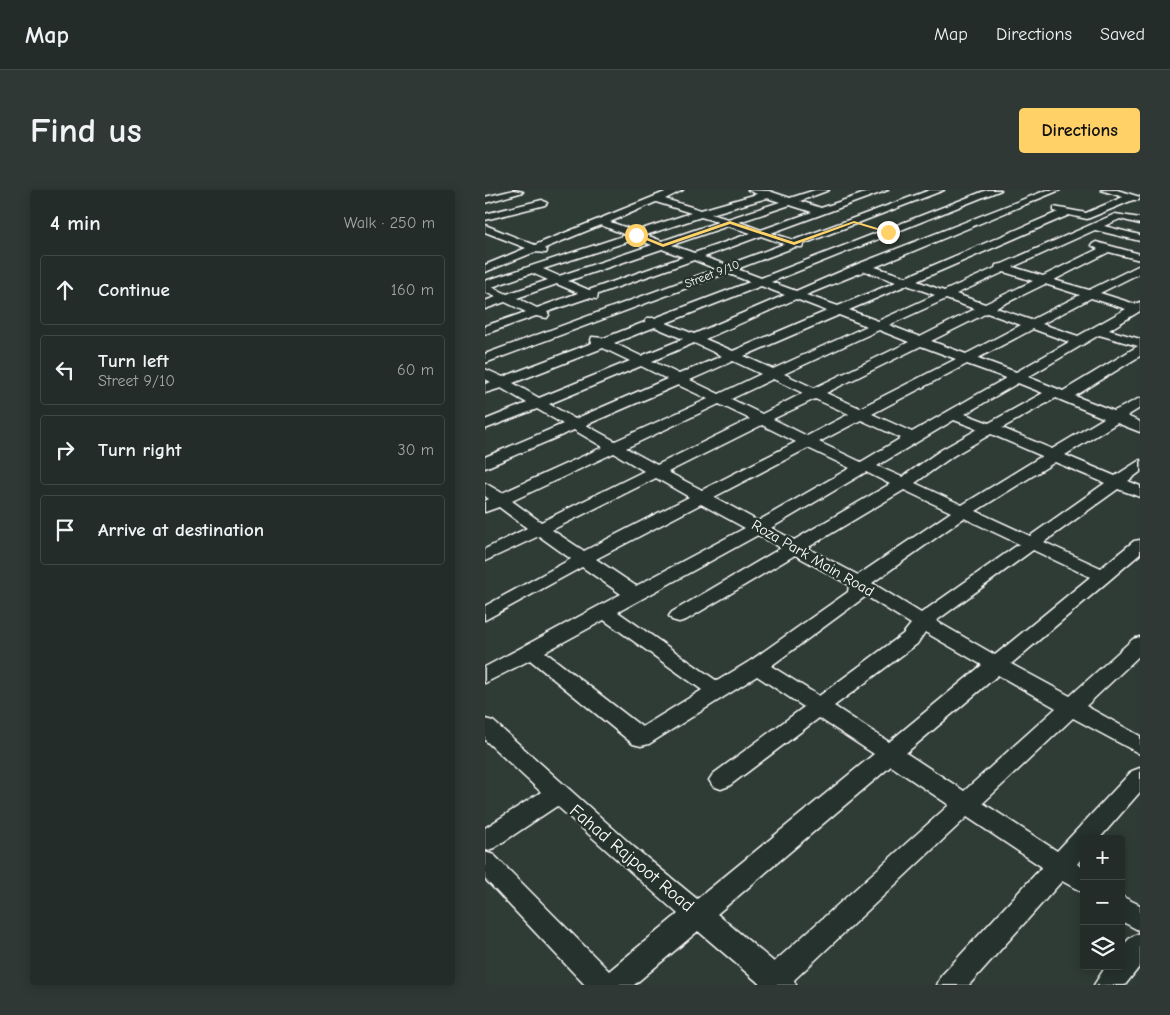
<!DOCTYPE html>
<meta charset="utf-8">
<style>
body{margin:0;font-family:"Comic Neue",sans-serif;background:#2f3834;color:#f1f3f6}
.controls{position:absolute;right:15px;bottom:15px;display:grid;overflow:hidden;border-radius:5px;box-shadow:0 2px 12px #0003}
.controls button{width:45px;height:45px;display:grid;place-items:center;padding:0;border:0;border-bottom:1px solid #404845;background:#232c28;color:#f1f3f6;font:25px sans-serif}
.stop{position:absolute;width:15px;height:15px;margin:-11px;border:4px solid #ffd166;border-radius:50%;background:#fff}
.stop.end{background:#ffd166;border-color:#fff;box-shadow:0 1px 5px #0008}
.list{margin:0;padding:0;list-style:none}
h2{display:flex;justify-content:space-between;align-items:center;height:65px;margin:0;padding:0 20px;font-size:21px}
h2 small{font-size:16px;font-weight:400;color:#a3a7a8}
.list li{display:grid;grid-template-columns:32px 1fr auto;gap:15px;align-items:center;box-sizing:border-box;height:70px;margin:0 10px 10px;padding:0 10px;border:1px solid #404845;border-radius:5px}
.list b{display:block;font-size:19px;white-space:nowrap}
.list p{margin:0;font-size:16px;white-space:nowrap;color:#a3a7a8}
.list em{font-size:16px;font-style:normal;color:#a3a7a8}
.icon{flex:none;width:28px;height:28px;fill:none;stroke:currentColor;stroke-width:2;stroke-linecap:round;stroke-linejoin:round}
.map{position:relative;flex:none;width:655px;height:795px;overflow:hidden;border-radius:5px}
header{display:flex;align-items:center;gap:30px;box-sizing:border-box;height:70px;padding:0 25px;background:#232c28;border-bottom:1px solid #404845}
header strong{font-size:24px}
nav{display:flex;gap:28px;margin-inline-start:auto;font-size:18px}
.intro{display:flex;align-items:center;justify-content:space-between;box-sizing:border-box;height:120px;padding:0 30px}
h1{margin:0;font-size:35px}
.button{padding:12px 22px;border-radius:5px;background:#ffd166;color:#111;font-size:18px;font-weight:700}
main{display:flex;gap:30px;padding:0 30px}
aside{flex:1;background:#232c28;border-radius:5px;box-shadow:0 2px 12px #0003}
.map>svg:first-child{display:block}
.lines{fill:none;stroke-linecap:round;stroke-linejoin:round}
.minor-casing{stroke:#fff;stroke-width:3}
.minor{fill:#26332d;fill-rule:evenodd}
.route{fill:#ffd166}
.labels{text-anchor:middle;stroke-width:5;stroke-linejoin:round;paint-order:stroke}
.far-street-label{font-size:12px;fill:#fff;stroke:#26332d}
.street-label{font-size:15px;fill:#fff;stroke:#26332d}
.near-street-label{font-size:18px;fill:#fff;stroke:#26332d}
</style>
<header>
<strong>Map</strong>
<nav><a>Map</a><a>Directions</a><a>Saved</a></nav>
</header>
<div class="intro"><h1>Find us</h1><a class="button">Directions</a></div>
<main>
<aside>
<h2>4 min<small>Walk · 250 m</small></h2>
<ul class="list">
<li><svg class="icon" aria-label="ahead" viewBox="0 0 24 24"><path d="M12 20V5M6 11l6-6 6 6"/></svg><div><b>Continue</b></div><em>160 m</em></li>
<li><svg class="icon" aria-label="left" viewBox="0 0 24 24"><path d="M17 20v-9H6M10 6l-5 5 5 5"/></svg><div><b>Turn left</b><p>Street 9/10</p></div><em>60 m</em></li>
<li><svg class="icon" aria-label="right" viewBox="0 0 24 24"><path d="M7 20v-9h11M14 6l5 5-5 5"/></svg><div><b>Turn right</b></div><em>30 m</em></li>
<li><svg class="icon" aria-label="arrive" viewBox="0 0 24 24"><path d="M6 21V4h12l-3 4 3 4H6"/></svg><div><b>Arrive at destination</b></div></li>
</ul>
</aside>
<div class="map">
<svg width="655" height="795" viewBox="0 0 655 795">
<rect width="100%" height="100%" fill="#2f3b35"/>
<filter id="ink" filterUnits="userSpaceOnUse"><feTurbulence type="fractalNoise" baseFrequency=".02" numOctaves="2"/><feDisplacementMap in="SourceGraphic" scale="10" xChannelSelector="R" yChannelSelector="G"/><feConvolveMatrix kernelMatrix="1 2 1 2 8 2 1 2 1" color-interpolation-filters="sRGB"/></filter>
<g filter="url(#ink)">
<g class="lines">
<!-- minor casing -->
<g class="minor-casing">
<path id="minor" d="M 29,0 L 38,2 L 0,13 L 0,7 Z
M 185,0 L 198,0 L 180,9 L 216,20 L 272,4 L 263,0 L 284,1 L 305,8 L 330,0 L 344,0 L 315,11 L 336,18 L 389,0 L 403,0 L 286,43 L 309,50 L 445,0 L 459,0 L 318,54 L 317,57 L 310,57 L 252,79 L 276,88 L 502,0 L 516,0 L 286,92 L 311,101 L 373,74 L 562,0 L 575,0 L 390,77 L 421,87 L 573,22 L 569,21 L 569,17 L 601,23 L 638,7 L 616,0 L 632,0 L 655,7 L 654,10 L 648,10 L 602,29 L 584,25 L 432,91 L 459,101 L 510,78 L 511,75 L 517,74 L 630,24 L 655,28 L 655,34 L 635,29 L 619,36 L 655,45 L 655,51 L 610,40 L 528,77 L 558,86 L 613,59 L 606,55 L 611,52 L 655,64 L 655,70 L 624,62 L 569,90 L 604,100 L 655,75 L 655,83 L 615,103 L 650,114 L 655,112 L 655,121 L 624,140 L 655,149 L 655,166 L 590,206 L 629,221 L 655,208 L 655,218 L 642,226 L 655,232 L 655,242 L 632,233 L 580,265 L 630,286 L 655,270 L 655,282 L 643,291 L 655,296 L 655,307 L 633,299 L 559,352 L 616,378 L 649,351 L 655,350 L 655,364 L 526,474 L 585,506 L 648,449 L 655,447 L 655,465 L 601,516 L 655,546 L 655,564 L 588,528 L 498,613 L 572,661 L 647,581 L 655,578 L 655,602 L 614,649 L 599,649 L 599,666 L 592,674 L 599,678 L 599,703 L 577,691 L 484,795 L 452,795 L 456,786 L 557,677 L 482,627 L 309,790 L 311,795 L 276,795 L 213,741 L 149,795 L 100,795 L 0,689 L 0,662 L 9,665 L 124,781 L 193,724 L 72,616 L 9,658 L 0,661 L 0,638 L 56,602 L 0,550 L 0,529 L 8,531 L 150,658 L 212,709 L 389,564 L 334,528 L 244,596 L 236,599 L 228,596 L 224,590 L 228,584 L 319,517 L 272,486 L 164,554 L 156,556 L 148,554 L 45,470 L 0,493 L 0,477 L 136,404 L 97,377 L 0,430 L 0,416 L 86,369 L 54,346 L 0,371 L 0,359 L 42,338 L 14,317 L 0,322 L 0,311 L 4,309 L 0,306 L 0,293 L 17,303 L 118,257 L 89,240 L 0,278 L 0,267 L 78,234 L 52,219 L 0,239 L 0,230 L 42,213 L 16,198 L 0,203 L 0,194 L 6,192 L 0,189 L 0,179 L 18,187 L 107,153 L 106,150 L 107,147 L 119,148 L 160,132 L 162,128 L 170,128 L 265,92 L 242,83 L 0,173 L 0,164 L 231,79 L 209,70 L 113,104 L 112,109 L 103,108 L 62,122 L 64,125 L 62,128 L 51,126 L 0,144 L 0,136 L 41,122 L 20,112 L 0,119 L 0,111 L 11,107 L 0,102 L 0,91 L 141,45 L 116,35 L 60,58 L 62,61 L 61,63 L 50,62 L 0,82 L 0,75 L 41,58 L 0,42 L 0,35 L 50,55 ZM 282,8 L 295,12 L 243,29 L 226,24 ZM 171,12 L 206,23 L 151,41 L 125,32 ZM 305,15 L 327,22 L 276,40 L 254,32 ZM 216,27 L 233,32 L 177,51 L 161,45 ZM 243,36 L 266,43 L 209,63 L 187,55 ZM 276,46 L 299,54 L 242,75 L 219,67 ZM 151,49 L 167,55 L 74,86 L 58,79 ZM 177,59 L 198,67 L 104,100 L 83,91 ZM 380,81 L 411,92 L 353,116 L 321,105 ZM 519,82 L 548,91 L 500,114 L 471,104 ZM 47,83 L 63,90 L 22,104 L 7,97 ZM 72,94 L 93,103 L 52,118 L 32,108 ZM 560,94 L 595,105 L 546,130 L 511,118 ZM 422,95 L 450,105 L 393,131 L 364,120 ZM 276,96 L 300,105 L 209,144 L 181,133 ZM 606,108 L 641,119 L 593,146 L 557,134 ZM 311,109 L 342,121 L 248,161 L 220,149 ZM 461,109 L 490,119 L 435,147 L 404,135 ZM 502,123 L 536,135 L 481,164 L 446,151 ZM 354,125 L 382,136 L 288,179 L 259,166 ZM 170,137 L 198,149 L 156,166 L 129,153 ZM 548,139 L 584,152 L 531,182 L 493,168 ZM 394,140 L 424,152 L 329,198 L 299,184 ZM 614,145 L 653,156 L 578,201 L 543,187 ZM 209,153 L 237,166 L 194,184 L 167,171 ZM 436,156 L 471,169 L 375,218 L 341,203 ZM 118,158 L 145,171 L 54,208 L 28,193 ZM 248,171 L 276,184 L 234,204 L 205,190 ZM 482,174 L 521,188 L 427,242 L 387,224 ZM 156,176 L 182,189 L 90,229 L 64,214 ZM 288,189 L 318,203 L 277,224 L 246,209 ZM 533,193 L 558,203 L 504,233 L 480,224 ZM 193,195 L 223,209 L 130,251 L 101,235 ZM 571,208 L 619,228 L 567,259 L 517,238 ZM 330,209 L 364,224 L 322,246 L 288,229 ZM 234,214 L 265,229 L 172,275 L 141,258 ZM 376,230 L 416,248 L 376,272 L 334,252 ZM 469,230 L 493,239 L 456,260 L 417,287 L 392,276 ZM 277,235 L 311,252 L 217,300 L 183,282 ZM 506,244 L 557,266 L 477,315 L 430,293 L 468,266 ZM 323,258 L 365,278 L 273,331 L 229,307 ZM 129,263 L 159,281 L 56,332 L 27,311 ZM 570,272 L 620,293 L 545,346 L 491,321 ZM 381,282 L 405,294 L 309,350 L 286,338 ZM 171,288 L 204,307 L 99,361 L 67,340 ZM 419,300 L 466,322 L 373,385 L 322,358 ZM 216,314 L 260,338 L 151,396 L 111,369 ZM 479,328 L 534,354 L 436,423 L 387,393 ZM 273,345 L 296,358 L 187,422 L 184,426 L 187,430 L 194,432 L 201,430 L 310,365 L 364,395 L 363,402 L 265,471 L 232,491 L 133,422 ZM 548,360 L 605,387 L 510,465 L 451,431 ZM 381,406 L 426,434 L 418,444 L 334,506 L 286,476 ZM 119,430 L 217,500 L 157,537 L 60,462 ZM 440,442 L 497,475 L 404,552 L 349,516 L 432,454 ZM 513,485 L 571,518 L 479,601 L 421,563 ZM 406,576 L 464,615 L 289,772 L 232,724 Z
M 57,10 L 62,13 L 60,15 L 0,30 L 0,24 Z
M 636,706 L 655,715 L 655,741 L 636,731 Z
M 655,743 L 655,776 L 640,795 L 609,795 L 621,776 L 636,776 C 636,759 638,749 655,743 Z"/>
</g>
<!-- minor -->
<use href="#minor" class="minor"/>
</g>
</g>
<!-- route -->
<path class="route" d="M 245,31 L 309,52 L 369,31 L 406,42 L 402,43 L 369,33 L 309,55 L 245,34 L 178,57 L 149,45 L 153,44 L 178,54 Z"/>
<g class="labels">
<!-- far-street labels -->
<g class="far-street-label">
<text transform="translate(227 84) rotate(-21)" y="4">Street 9/10</text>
</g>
<!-- street labels -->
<g class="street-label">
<text transform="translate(328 368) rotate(30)" y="5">Roza Park Main Road</text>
</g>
<!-- near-street labels -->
<g class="near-street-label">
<text transform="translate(147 668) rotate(40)" y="6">Fahad Rajpoot Road</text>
</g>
</g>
</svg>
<div class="controls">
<button>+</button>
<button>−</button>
<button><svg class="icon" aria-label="layers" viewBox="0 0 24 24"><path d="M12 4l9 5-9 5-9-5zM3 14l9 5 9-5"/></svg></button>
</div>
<div class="stop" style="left:151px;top:45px"></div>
<div class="stop end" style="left:403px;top:42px"></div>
</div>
</main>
